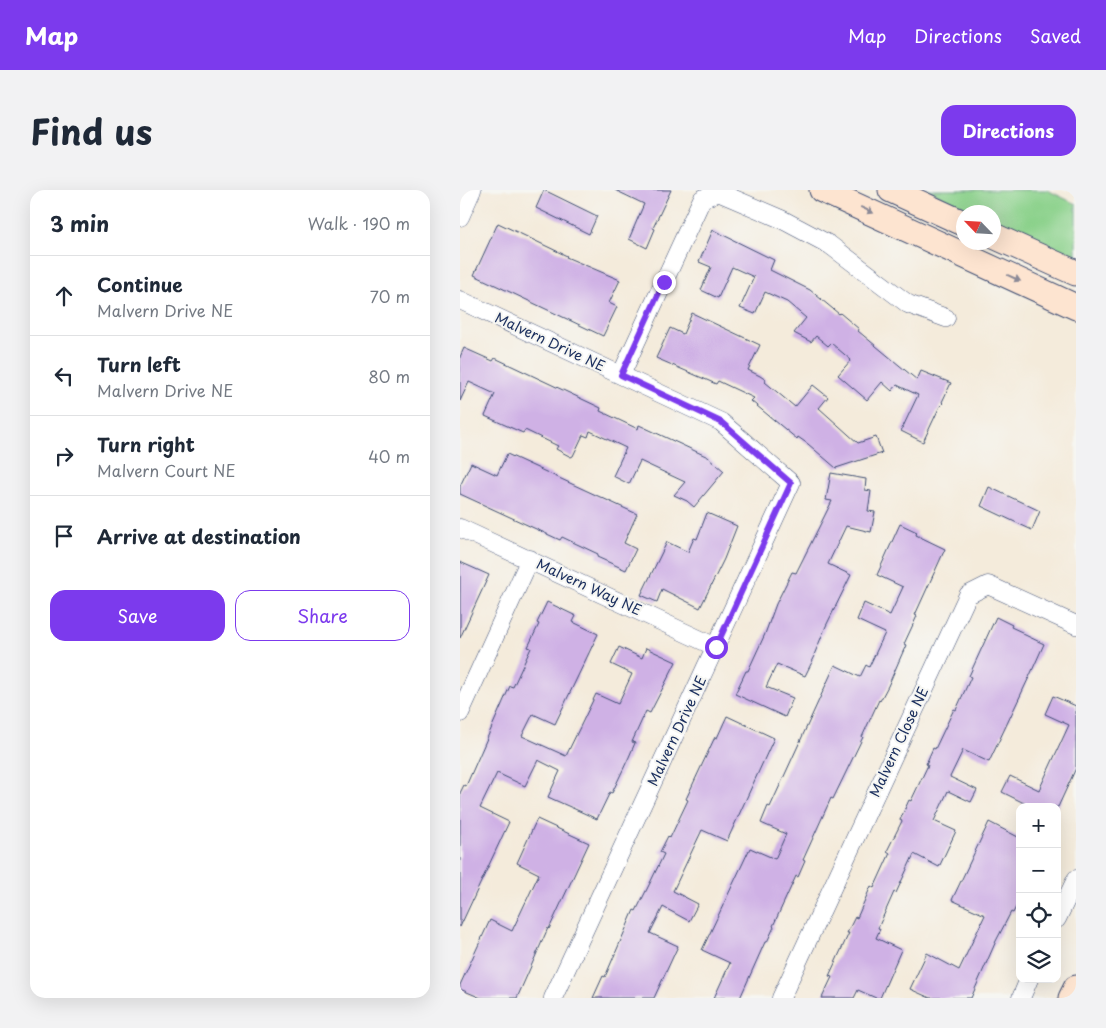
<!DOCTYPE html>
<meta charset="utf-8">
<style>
body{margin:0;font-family:"Playpen Sans",sans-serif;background:#f2f2f3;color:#1f2937}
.controls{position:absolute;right:15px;bottom:15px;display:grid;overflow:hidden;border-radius:10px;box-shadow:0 5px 20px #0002}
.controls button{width:45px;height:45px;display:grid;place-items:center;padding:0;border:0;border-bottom:1px solid #e0e1e3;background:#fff;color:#1f2937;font:25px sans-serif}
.compass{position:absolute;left:496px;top:15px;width:45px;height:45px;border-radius:50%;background:#fff;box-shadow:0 5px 20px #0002;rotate:295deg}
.stop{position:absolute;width:15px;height:15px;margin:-11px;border:4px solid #7c3aed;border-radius:50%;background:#fff}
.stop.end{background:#7c3aed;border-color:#fff;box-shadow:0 1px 5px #0008}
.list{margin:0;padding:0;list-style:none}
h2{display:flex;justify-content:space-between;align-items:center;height:65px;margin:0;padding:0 20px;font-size:21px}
h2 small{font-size:16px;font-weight:400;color:#747a83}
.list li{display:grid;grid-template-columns:32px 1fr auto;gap:15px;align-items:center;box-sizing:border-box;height:80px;padding:0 20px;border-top:1px solid #e0e1e3}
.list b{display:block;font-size:19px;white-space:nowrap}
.list p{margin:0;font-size:16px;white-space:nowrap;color:#747a83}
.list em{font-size:16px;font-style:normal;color:#747a83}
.actions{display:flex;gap:10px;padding:15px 20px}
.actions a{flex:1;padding:11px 0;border:1px solid #7c3aed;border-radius:15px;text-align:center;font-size:18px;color:#7c3aed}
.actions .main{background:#7c3aed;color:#fff}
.icon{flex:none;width:28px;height:28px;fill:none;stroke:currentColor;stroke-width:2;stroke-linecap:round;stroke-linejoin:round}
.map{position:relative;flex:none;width:616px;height:808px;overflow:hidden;border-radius:15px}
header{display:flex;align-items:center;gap:30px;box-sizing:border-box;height:70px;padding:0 25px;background:#7c3aed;color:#fff}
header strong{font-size:24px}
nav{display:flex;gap:28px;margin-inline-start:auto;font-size:18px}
.intro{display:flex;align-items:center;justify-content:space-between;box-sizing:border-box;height:120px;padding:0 30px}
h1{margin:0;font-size:35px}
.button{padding:12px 22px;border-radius:15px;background:#7c3aed;color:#fff;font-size:18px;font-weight:700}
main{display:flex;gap:30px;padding:0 30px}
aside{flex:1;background:#fff;border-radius:15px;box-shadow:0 5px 20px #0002}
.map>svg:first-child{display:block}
.green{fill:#8bd18b;stroke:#538074}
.building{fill:#cfb1e5}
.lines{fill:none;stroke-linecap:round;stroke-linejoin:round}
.minor-casing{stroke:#3c4b71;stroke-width:19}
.secondary-casing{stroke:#3c4b71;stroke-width:27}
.minor{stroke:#fff;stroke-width:18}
.secondary{stroke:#fde4d0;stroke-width:25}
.oneway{fill:#8c8a97}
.route{stroke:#7c3aed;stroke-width:6}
.labels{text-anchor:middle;stroke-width:4;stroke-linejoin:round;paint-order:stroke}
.street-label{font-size:14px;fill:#1b2f5e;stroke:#f6f6f2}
</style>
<header>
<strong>Map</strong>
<nav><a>Map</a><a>Directions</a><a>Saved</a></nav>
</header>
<div class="intro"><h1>Find us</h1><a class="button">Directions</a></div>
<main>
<aside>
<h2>3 min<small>Walk · 190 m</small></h2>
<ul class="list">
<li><svg class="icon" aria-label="ahead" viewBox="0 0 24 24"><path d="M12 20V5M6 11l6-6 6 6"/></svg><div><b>Continue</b><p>Malvern Drive NE</p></div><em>70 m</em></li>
<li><svg class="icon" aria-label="left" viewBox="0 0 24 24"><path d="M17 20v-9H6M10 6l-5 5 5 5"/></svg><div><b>Turn left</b><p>Malvern Drive NE</p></div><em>80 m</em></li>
<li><svg class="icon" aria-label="right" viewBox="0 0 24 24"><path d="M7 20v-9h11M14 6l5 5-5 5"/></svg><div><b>Turn right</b><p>Malvern Court NE</p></div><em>40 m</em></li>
<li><svg class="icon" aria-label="arrive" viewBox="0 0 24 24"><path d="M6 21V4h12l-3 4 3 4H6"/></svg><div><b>Arrive at destination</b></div></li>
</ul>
<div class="actions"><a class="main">Save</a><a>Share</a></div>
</aside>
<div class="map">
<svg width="616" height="808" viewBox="0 0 616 808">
<rect width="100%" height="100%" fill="#f6f6f2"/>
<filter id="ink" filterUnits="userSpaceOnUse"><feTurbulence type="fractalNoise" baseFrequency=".02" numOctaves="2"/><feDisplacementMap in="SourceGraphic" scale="10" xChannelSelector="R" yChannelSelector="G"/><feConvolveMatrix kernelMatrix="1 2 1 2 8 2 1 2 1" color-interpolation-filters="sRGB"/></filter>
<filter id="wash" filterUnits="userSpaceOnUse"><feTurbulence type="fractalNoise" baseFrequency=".0096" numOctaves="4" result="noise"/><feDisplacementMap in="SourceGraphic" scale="20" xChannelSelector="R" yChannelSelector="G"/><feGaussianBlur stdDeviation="1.12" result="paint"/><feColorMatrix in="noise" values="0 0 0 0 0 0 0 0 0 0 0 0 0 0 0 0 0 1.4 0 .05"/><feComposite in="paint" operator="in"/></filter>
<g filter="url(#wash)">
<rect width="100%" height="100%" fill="#f4ebdb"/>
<!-- green -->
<path class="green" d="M 467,0 L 587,0 L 616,14 L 616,69 L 534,31 L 534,22 L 516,22 Z"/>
<g id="blocks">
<!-- building -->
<path class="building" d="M 84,0 L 137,26 L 129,44 L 76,18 Z
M 155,0 L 211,0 L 193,38 L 195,39 L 187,58 L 169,49 L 184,14 Z
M 38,33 L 107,66 L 106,67 L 160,90 L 149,113 L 157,117 L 143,146 L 14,85 Z
M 253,40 L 314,70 L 310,80 L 350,100 L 379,124 L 380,123 L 399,139 L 398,141 L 457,190 L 461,181 L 491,193 L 482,212 L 483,213 L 480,216 L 463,252 L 441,241 L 458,205 L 437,195 L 432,201 L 422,192 L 407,210 L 378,185 L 391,170 L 371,153 L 368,156 L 356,146 L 351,152 L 334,143 L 346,128 L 327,112 L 305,102 L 295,124 L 280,118 L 294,87 L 272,77 L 258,108 L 241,100 L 251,77 L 239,72 Z
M 232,123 L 300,155 L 288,180 L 300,186 L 306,190 L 305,192 L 335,217 L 353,195 L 368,207 L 359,218 L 398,253 L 416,247 L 422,263 L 376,278 L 348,254 L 338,247 L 337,249 L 291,211 L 294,208 L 258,191 L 256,194 L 196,168 L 210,138 L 223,144 Z
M 4,158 L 33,171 L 35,168 L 141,218 L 140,221 L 178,239 L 179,235 L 248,267 L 264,281 L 234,317 L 227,311 L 214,305 L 225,292 L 180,271 L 169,294 L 153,286 L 166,258 L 130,241 L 128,247 L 123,245 L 113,266 L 111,267 L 96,259 L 98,256 L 65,240 L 63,243 L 25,226 L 35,204 L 9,192 L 0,211 L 0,167 Z
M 47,264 L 177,324 L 164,353 L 176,359 L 166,380 L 137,367 L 138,364 L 102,347 L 100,350 L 0,304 L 0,296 L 11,273 L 37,285 Z
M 371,283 L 406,289 L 405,300 L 411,301 L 408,321 L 415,322 L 411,342 L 386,336 L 368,374 L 391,385 L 366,436 L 354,465 L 355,466 L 345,486 L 317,474 L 306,497 L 333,508 L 325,527 L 275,504 L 286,481 L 288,481 L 305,444 L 316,414 L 332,382 L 336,383 L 372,311 L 366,310 Z
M 529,297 L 580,321 L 572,340 L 521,316 Z
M 247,323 L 277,336 L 264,369 L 240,418 L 202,399 L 197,412 L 181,405 L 207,352 L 228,362 L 234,348 L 237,349 Z
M 440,334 L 457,342 L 456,345 L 485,359 L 455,425 L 457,426 L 444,454 L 446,455 L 428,496 L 420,511 L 419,510 L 402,547 L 403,547 L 373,609 L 371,608 L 343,670 L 345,671 L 338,687 L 336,686 L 313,736 L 314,737 L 307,752 L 305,752 L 280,808 L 254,808 L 270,773 L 242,760 L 290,658 L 315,669 L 326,644 L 301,633 L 308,616 L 310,617 L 375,475 L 400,487 L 406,475 L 409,477 L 425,443 L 397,430 L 404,413 L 430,425 L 437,410 L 443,397 L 417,385 Z
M 0,372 L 29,385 L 0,448 Z
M 87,412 L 116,426 L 113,432 L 138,444 L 95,534 L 73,524 L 62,546 L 106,566 L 136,504 L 158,514 L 172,484 L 151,474 L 159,457 L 182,468 L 186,458 L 216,472 L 190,523 L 186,521 L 172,552 L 175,553 L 169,567 L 152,603 L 150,602 L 137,629 L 88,607 L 100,581 L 78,570 L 65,596 L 37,583 L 20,618 L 49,632 L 0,737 L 0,603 L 4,595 L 6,596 L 50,496 L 53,497 L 71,458 L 68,457 L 79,434 L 77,433 Z
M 536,427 L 552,435 L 551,437 L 564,443 L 563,444 L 584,454 L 571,483 L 529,572 L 503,560 L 490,587 L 517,600 L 511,612 L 488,601 L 474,631 L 496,641 L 479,677 L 454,664 L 436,703 L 434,702 L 418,738 L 420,739 L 416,748 L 441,760 L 420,808 L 416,808 L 398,800 L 394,808 L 362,808 L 372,787 L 369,786 L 389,743 L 387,743 L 395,727 L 397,728 L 411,696 L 414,698 L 430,663 L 427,661 L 442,631 L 440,630 L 449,610 L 451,611 L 468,575 L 466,574 L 473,558 L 475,559 L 494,519 L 496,520 L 511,487 L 509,486 Z
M 593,506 L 616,516 L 616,578 L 598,617 L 572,617 L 542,602 L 550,586 L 579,600 L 609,535 L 585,524 Z
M 267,526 L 314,548 L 267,651 L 242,640 L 213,701 L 238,714 L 229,731 L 203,717 L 190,743 L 218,756 L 194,808 L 133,808 L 143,786 L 145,787 L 174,720 L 176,721 L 191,691 L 204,664 L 200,662 L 208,646 L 210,648 L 228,610 L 226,609 L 255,547 L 257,548 Z
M 77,629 L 129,653 L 89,739 L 88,738 L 57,808 L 21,808 L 0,799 L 0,795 L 30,730 L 52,741 L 79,684 L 57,673 Z
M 529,632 L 560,648 L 560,709 L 553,723 L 551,722 L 536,751 L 511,808 L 470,808 L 450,799 L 467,763 L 499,780 L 525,725 L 492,710 Z"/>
</g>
</g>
<g filter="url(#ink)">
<use href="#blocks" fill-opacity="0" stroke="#3c4b71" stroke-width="1"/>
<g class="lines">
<!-- minor casing -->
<g class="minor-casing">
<path id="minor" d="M 0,27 L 12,0
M 0,110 L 261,232 L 331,293 L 93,808
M 161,185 L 242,9 L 258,2 L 321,29 L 370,55 L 448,114 L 486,128
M 0,338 L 256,457
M 0,523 L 70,369
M 597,729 L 616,689
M 321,808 L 508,405 L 528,395 L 616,435
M 561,808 L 569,789"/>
</g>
<!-- secondary casing -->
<g class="secondary-casing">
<path id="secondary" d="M 362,0 L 616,117
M 431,0 L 503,33
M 534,46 L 616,83
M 611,808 L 616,798"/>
</g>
<!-- minor -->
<use href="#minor" class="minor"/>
<!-- secondary -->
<use href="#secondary" class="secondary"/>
</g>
<!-- one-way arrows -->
<defs><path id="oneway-solid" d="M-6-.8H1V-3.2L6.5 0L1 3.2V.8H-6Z" transform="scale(1.25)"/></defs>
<g class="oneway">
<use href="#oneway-solid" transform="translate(407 20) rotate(25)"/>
<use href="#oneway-solid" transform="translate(554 88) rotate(25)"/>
</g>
</g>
<g class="lines" filter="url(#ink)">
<!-- route -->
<path class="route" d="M 204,92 L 161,185 L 261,232 L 331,293 L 256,457"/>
</g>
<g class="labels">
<!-- street labels -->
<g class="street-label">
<text transform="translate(90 152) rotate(25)" y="5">Malvern Drive NE</text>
<text transform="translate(129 397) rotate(25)" y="5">Malvern Way NE</text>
<text transform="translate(217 541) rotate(-65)" y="5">Malvern Drive NE</text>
<text transform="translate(439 552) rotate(-65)" y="5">Malvern Close NE</text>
</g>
</g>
</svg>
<div class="controls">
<button>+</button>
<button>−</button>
<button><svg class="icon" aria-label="locate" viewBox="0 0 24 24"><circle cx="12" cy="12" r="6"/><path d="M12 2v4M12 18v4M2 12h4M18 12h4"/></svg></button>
<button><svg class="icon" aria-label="layers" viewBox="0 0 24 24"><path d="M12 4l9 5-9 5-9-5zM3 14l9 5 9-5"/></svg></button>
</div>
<svg class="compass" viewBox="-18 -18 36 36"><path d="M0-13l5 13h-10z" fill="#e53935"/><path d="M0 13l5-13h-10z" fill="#747a83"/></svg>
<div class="stop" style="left:256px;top:457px"></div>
<div class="stop end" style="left:204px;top:92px"></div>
</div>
</main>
